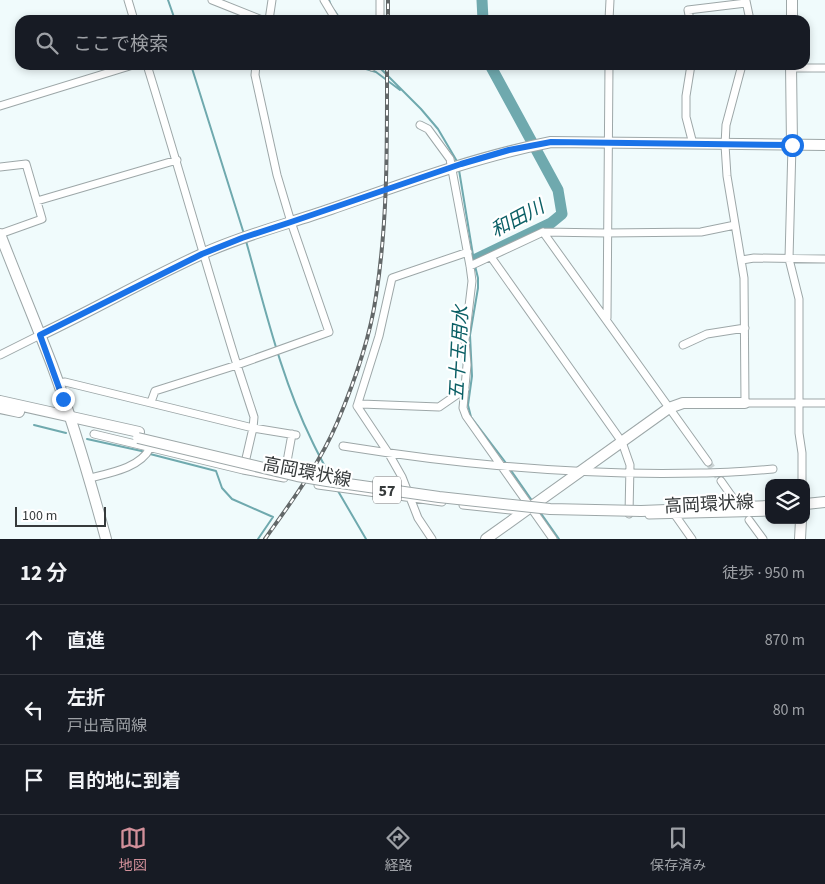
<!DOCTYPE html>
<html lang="ja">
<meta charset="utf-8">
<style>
body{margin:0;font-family:"Source Sans 3","Noto Sans JP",sans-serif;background:#20242c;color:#f1f3f6}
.controls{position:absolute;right:15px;bottom:15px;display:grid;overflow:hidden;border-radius:10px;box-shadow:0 2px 8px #0003}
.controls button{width:45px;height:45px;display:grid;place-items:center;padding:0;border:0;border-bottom:1px solid #363941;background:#171b24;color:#f1f3f6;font:25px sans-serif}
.scale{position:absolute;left:15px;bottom:12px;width:91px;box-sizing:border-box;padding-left:5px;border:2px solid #363a3b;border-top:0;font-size:14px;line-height:18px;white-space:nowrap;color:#363a3b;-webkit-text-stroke:4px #fff;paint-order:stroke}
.stop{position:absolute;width:15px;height:15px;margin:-11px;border:4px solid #1a73e8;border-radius:50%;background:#fff}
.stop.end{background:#1a73e8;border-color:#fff;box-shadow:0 1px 5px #0008}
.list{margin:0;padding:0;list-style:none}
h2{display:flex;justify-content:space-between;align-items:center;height:65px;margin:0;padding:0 20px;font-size:21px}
h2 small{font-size:16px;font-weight:400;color:#9ea1a6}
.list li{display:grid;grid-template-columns:32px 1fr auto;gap:15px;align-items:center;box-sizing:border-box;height:70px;padding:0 20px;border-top:1px solid #363941}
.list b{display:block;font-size:19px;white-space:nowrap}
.list p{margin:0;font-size:16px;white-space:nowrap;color:#9ea1a6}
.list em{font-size:16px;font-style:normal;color:#9ea1a6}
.icon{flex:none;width:28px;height:28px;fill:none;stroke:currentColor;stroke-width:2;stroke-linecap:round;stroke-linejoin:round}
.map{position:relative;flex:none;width:825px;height:539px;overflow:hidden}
.search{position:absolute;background:#171b24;box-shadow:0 2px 8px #0003;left:15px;right:15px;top:15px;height:55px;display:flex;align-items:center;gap:12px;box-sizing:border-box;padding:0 18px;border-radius:15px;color:#9ea1a6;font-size:19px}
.sheet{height:275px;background:#171b24}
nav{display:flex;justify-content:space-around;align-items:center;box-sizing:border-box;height:70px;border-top:1px solid #363941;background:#171b24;font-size:14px;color:#9ea1a6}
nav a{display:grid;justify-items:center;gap:2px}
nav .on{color:#d2909a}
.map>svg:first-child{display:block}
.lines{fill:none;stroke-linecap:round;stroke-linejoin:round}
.stream{stroke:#6fa9ae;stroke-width:2}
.river{stroke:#6fa9ae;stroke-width:11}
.street-tunnel{stroke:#cbd4d5;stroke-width:7;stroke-dasharray:7 3.5;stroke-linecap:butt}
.street-casing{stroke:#9da7a8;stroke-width:9}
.secondary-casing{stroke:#9da7a8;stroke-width:12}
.primary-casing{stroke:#9da7a8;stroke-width:12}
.street{stroke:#fff;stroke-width:7}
.secondary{stroke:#fff;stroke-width:10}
.primary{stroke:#fff;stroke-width:10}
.rail-casing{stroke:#636869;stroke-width:4}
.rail{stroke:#fff;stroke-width:2;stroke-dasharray:5.5;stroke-linecap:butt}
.primary-bridge-casing{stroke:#9da7a8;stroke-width:12;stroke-linecap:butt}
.primary-bridge{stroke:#fff;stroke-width:10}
.route{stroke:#1a73e8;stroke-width:6}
.labels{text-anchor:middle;stroke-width:4.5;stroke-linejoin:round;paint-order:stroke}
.shield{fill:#fff;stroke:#727576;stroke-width:1}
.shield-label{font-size:16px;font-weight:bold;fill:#363a3b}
.street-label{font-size:18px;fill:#363a3b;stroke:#fff}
.water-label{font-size:19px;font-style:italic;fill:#0b5f65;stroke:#fff}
</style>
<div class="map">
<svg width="825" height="539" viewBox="0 0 825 539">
<rect width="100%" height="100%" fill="#f0fbfc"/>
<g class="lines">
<!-- stream -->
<path class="stream" d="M 168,0 L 175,20
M 329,0 L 331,6
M 334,10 L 341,20
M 191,65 L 244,234
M 353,65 L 376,72 L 400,90
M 377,65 L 421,109 L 438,129 L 458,163
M 459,170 L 474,261
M 246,241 C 265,308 281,378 312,441 C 318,454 325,466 331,478
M 475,266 L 478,278 L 478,288 L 470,335 L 472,376 L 468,405 L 471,417 L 506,463
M 34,425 L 66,433
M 87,439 L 146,452
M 150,454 L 216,471 L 222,488 L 232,499 L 273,517 L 258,539
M 510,469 L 533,502
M 338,491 L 366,539
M 540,512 L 559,539"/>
<!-- river -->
<path class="river" d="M 482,0 L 483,20
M 474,260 L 551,223 L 562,214 L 558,190 L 490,65"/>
<!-- street-tunnel -->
<path class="street-tunnel" d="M 708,462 L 721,481"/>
<!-- street casing -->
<g class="street-casing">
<path id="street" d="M 128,0 L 134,20
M 212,0 L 262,20
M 324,0 L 336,20
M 746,1 L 750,20
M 269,20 L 272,0
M 380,20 L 380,0
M 609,20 L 610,0
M 690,20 L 688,10 L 746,3
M 147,65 C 178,165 206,265 237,365 L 329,332 L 291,222 L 277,175 L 255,75 L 256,65
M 370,65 L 372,67 L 374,65
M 691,65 L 686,96 L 686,117 L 693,144
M 742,65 L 726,125 L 725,145 L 727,176 L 744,278 L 745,403 L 825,403
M 791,68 L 825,68
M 0,106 L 133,65
M 420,125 L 428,129 L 450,159 L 470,266 L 472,281 L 465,340 L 467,365 L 463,408 L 466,416 L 553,539
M 792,145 L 789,259 L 799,299 L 799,433 L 802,453 L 802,483
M 0,167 L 26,164 L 42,219 L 0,234
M 37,201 L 177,160
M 543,232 L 708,462
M 491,257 L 622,442 L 630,465 L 629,514
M 742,260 L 754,258 L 825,259
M 470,266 L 543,232 L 606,233 L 701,232 L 735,225
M 607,318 L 609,65
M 683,345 L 707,334 L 745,328
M 0,355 L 40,335
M 58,383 L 65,382 L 253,428 L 296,435
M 151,402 L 155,391 L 237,365 L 254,417 L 253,428 L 244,467
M 357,406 L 379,336 L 392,278 L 468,252
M 94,434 L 243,470 L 284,478 L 292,434
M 343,446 C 461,465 581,476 701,473 C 725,473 749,471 773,469
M 90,478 C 110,473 140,468 150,448
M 721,481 L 733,498
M 318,485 L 442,502
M 463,505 L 520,511
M 649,515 L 769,512
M 675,515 L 692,539
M 749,520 L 763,539
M 432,539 L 418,518 L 402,477 L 389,454 L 357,406 L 361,404 L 439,407 L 465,389"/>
</g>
<!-- secondary casing -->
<g class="secondary-casing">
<path id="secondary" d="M 792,20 L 792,0
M 791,65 L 792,145
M 0,234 C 17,278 35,321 52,365 C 73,422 90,480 106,539
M 40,335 C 95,309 147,279 202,254 C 243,235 288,224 331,209 C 403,184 475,157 551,142 L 825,145
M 486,539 L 669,408 L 683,403 L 745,403
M 800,539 L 801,520"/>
</g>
<!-- primary casing -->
<g class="primary-casing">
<path id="primary" d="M 0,401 L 139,432
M 0,408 L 19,412
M 806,504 L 825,502
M 641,511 L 769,506"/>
</g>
<!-- street -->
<use href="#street" class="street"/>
<!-- secondary -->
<use href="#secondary" class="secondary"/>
<!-- primary -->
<use href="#primary" class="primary"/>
<!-- rail casing -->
<g class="rail-casing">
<path id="rail" d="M 388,20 L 388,0
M 265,539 C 291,502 319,465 337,423 C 354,383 370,339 376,296 C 388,220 387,142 387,65"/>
</g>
<!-- rail -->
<use href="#rail" class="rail"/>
<!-- primary-bridge casing -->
<g class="primary-bridge-casing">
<path id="primary-bridge" d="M 138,438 L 297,476 L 327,481 L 439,497 L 550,509 L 641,511"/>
</g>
<!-- primary-bridge -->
<use href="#primary-bridge" class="primary-bridge"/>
</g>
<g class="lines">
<!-- route -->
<path class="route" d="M 63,399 L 40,335 L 202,254 L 242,238 L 291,222 L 461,164 L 509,150 L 551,142 L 792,145"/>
</g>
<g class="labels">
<!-- shield labels -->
<rect class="shield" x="373" y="476.5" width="28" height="27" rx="4"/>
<g class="shield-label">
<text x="387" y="496">57</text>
</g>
<!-- street labels -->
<g class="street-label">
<text transform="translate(307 472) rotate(11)" y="6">高岡環状線</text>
<text transform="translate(709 504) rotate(-3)" y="6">高岡環状線</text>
</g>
<!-- water labels -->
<g class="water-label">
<text transform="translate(517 218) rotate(-28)" y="7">和田川</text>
<text transform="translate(458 353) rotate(-87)" y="7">五十玉用水</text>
</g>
</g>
</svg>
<div class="controls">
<button><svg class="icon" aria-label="layers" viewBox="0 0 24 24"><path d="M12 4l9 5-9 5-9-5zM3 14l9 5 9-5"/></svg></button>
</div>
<div class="scale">100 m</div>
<div class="stop" style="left:792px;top:145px"></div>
<div class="stop end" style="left:63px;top:399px"></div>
<div class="search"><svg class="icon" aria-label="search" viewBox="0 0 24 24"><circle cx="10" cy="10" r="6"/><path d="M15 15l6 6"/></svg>ここで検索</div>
</div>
<section class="sheet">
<h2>12 分<small>徒歩 · 950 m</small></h2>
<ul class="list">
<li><svg class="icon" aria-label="ahead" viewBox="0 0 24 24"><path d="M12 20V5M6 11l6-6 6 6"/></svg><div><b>直進</b></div><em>870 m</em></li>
<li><svg class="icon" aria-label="left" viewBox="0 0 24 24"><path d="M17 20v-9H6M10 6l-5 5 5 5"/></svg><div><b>左折</b><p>戸出高岡線</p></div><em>80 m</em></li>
<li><svg class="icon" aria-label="arrive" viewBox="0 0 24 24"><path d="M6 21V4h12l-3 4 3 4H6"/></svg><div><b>目的地に到着</b></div></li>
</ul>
</section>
<nav>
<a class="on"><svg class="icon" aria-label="map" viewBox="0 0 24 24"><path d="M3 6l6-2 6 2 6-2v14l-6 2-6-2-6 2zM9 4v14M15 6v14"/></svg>地図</a>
<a><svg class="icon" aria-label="directions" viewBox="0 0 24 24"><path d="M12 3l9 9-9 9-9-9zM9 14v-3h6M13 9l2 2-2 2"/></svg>経路</a>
<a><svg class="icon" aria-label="saved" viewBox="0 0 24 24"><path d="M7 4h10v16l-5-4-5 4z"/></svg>保存済み</a>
</nav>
